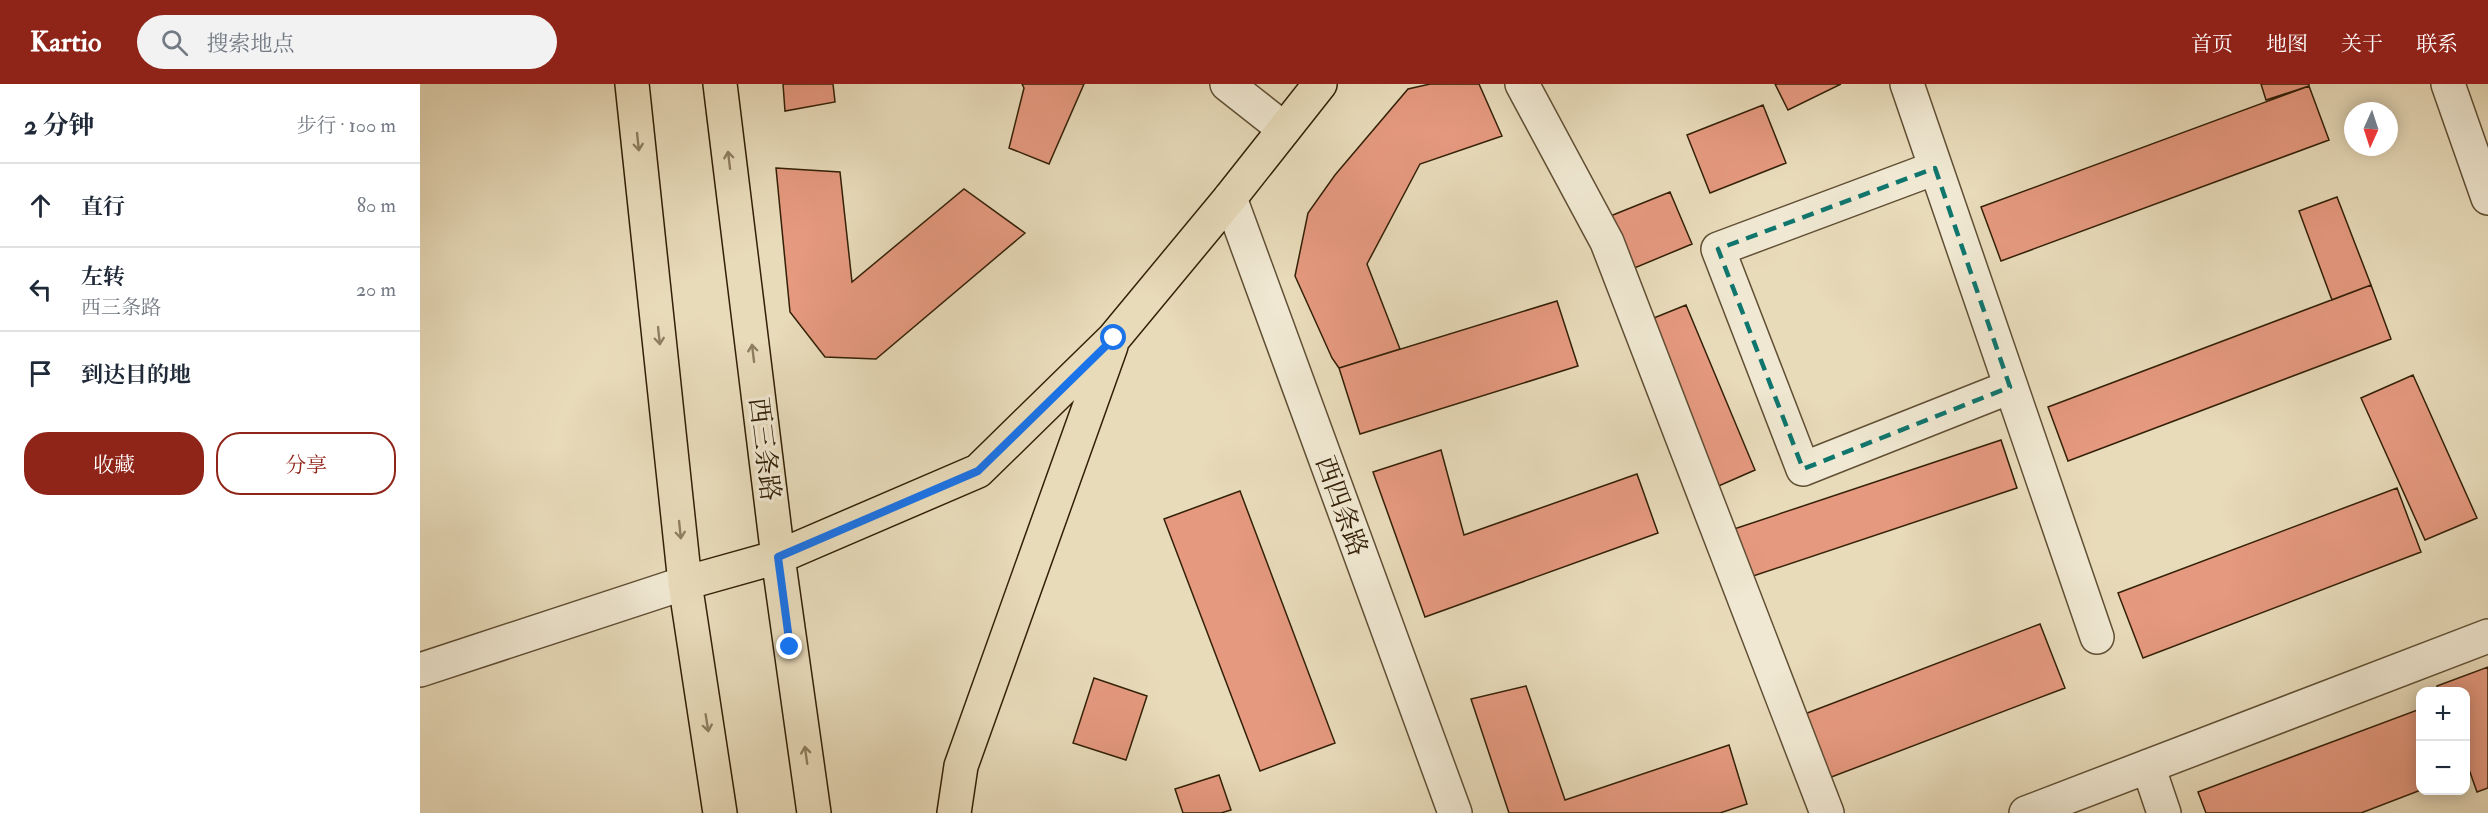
<!DOCTYPE html>
<html lang="zh">
<meta charset="utf-8">
<style>
body{margin:0;font-family:"IM FELL Double Pica","Noto Serif SC",serif;background:#f2f2f3;color:#1f2937}
.controls{position:absolute;right:18px;bottom:18px;display:grid;overflow:hidden;border-radius:12px;box-shadow:0 3px 15px #0003}
.controls button{width:54px;height:54px;display:grid;place-items:center;padding:0;border:0;border-bottom:2px solid #e0e1e3;background:#fff;color:#1f2937;font:30px sans-serif}
.compass{position:absolute;left:1924px;top:18px;width:54px;height:54px;border-radius:50%;background:#fff;box-shadow:0 3px 15px #0003;rotate:183deg}
.stop{position:absolute;width:18px;height:18px;margin:-14px;border:4px solid #1a73e8;border-radius:50%;background:#fff}
.stop.end{background:#1a73e8;border-color:#fff;box-shadow:0 2px 6px #0008}
.list{margin:0;padding:0;list-style:none}
h2{display:flex;justify-content:space-between;align-items:center;height:78px;margin:0;padding:0 24px;font-size:26px}
h2 small{font-size:20px;font-weight:400;color:#747a83}
.list li{display:grid;grid-template-columns:39px 1fr auto;gap:18px;align-items:center;box-sizing:border-box;height:84px;padding:0 24px;border-top:2px solid #e0e1e3}
.list b{display:block;font-size:22px;white-space:nowrap}
.list p{margin:0;font-size:20px;white-space:nowrap;color:#747a83}
.list em{font-size:20px;font-style:normal;color:#747a83}
.actions{display:flex;gap:12px;padding:18px 24px}
.actions a{flex:1;padding:14px 0;border:2px solid #8f2418;border-radius:24px;text-align:center;font-size:21px;color:#8f2418}
.actions .main{background:#8f2418;color:#fff}
.icon{flex:none;width:33px;height:33px;fill:none;stroke:currentColor;stroke-width:2;stroke-linecap:round;stroke-linejoin:round}
.map{position:relative;flex:none;width:2068px;height:729px;overflow:hidden}
header{display:flex;align-items:center;gap:36px;box-sizing:border-box;height:84px;padding:0 30px;background:#8f2418;color:#fff}
header strong{font-size:28px}
nav{display:flex;gap:33px;margin-inline-start:auto;font-size:21px}
.search{width:420px;height:54px;background:#f2f2f3;display:flex;align-items:center;gap:15px;box-sizing:border-box;padding:0 21px;border-radius:33px;color:#747a83;font-size:22px}
main{display:flex}
aside{flex:1;background:#fff}
.map>svg:first-child{display:block}
.building{fill:#e5997f;stroke:#332007;stroke-width:1.5}
.lines{fill:none;stroke-linecap:round;stroke-linejoin:round}
.minor-casing{stroke:#604f34;stroke-width:36}
.major-casing{stroke:#332007;stroke-width:36}
.minor{stroke:#f0e8d2;stroke-width:33}
.major{stroke:#e8dbba;stroke-width:33}
.oneway{stroke:#8e7e60}
.route{stroke:#1a73e8;stroke-width:8}
.marked{fill:none;stroke:#0f766e;stroke-width:4.5;stroke-dasharray:12 8;stroke-linejoin:round}
.labels{text-anchor:middle;stroke-width:6;stroke-linejoin:round;paint-order:stroke}
.street-label{font-size:26px;fill:#332007;stroke:#f0e8d2}
</style>
<header>
<strong>Kartio</strong>
<div class="search"><svg class="icon" aria-label="search" viewBox="0 0 24 24"><circle cx="10" cy="10" r="6"/><path d="M15 15l6 6"/></svg>搜索地点</div>
<nav><a>首页</a><a>地图</a><a>关于</a><a>联系</a></nav>
</header>
<main>
<aside>
<h2>2 分钟<small>步行 · 100 m</small></h2>
<ul class="list">
<li><svg class="icon" aria-label="ahead" viewBox="0 0 24 24"><path d="M12 20V5M6 11l6-6 6 6"/></svg><div><b>直行</b></div><em>80 m</em></li>
<li><svg class="icon" aria-label="left" viewBox="0 0 24 24"><path d="M17 20v-9H6M10 6l-5 5 5 5"/></svg><div><b>左转</b><p>西三条路</p></div><em>20 m</em></li>
<li><svg class="icon" aria-label="arrive" viewBox="0 0 24 24"><path d="M6 21V4h12l-3 4 3 4H6"/></svg><div><b>到达目的地</b></div></li>
</ul>
<div class="actions"><a class="main">收藏</a><a>分享</a></div>
</aside>
<div class="map">
<svg width="2068" height="729" viewBox="0 0 2068 729">
<rect width="100%" height="100%" fill="#e8dbba"/>
<filter id="stains"><feTurbulence type="fractalNoise" baseFrequency=".00333" numOctaves="4"/><feColorMatrix values="0 0 0 0 .2 0 0 0 0 .09 0 0 0 0 .02 0 0 0 .5 -.17"/></filter>
<radialGradient id="worn" r=".72"><stop offset=".6" stop-color="#630" stop-opacity="0"/><stop offset="1" stop-color="#630" stop-opacity=".3"/></radialGradient>
<!-- building -->
<path class="building" d="M 363,0 L 413,0 L 415,18 L 365,27 Z
M 602,0 L 664,0 L 629,80 L 589,64 L 604,4 Z
M 1010,0 L 1059,0 L 1082,52 L 1000,80 L 947,180 L 980,265 L 919,284 L 912,274 L 875,192 L 888,129 L 915,91 L 988,5 Z
M 1355,0 L 1421,0 L 1368,26 Z
M 1841,0 L 1889,0 L 1889,2 L 1846,16 Z
M 1889,2 L 1909,56 L 1581,177 L 1561,123 Z
M 1343,21 L 1366,79 L 1290,109 L 1267,51 Z
M 356,84 L 420,88 L 432,198 L 544,105 L 605,149 L 456,275 L 405,273 L 370,228 Z
M 1250,108 L 1272,160 L 1200,190 L 1178,137 Z
M 1917,113 L 1951,201 L 1912,216 L 1879,127 Z
M 1951,201 L 1971,255 L 1648,377 L 1628,323 Z
M 1137,217 L 1158,282 L 940,350 L 919,284 Z
M 1266,221 L 1335,386 L 1294,404 L 1224,238 Z
M 1993,291 L 2057,434 L 2005,456 L 1941,314 Z
M 1581,356 L 1597,404 L 1318,497 L 1302,449 Z
M 1021,366 L 1044,451 L 1217,390 L 1238,449 L 1005,533 L 953,388 Z
M 1977,404 L 2001,468 L 1723,574 L 1698,509 Z
M 820,407 L 915,659 L 840,687 L 744,435 Z
M 1620,540 L 1645,604 L 1393,700 L 1369,636 Z
M 2068,583 L 2068,704 L 2057,708 L 2046,677 L 2046,608 L 2019,608 L 2017,602 Z
M 674,594 L 727,612 L 706,676 L 653,659 Z
M 1106,602 L 1145,716 L 1309,661 L 1327,720 L 1300,729 L 1089,729 L 1051,615 Z
M 2000,625 L 2001,706 L 1941,729 L 1786,729 L 1778,708 Z
M 799,691 L 811,726 L 801,729 L 763,729 L 755,705 Z"/>
<g class="lines">
<!-- minor casing -->
<g class="minor-casing">
<path id="minor" d="M 807,0 L 864,45
M 1102,0 L 1187,158 L 1407,729
M 1487,0 L 1677,553
M 2028,0 L 2068,114
M 1515,84 L 1298,165 L 1383,385 L 1590,303
M 810,114 L 1035,729
M 0,586 L 265,499
M 1728,682 L 1744,729
M 1606,729 L 2068,552"/>
</g>
<!-- major casing -->
<g class="major-casing">
<path id="major" d="M 212,0 L 265,499 L 300,729
M 300,0 L 358,473 L 394,729
M 265,499 L 358,473 L 558,387 L 694,254 L 810,114 L 900,0
M 534,729 L 541,682 L 691,262"/>
</g>
<!-- minor -->
<use href="#minor" class="minor"/>
<!-- major -->
<use href="#major" class="major"/>
</g>
<!-- one-way arrows -->
<defs><path id="oneway-shaft" d="M-6 0H5M1.5-3L5.5 0L1.5 3" fill="none" stroke-width="1.6" stroke-linecap="round" stroke-linejoin="round" transform="scale(1.5)"/></defs>
<g class="oneway">
<use href="#oneway-shaft" transform="translate(218 58) rotate(84)"/>
<use href="#oneway-shaft" transform="translate(309 76) rotate(-97)"/>
<use href="#oneway-shaft" transform="translate(239 252) rotate(84)"/>
<use href="#oneway-shaft" transform="translate(333 269) rotate(-97)"/>
<use href="#oneway-shaft" transform="translate(260 446) rotate(84)"/>
<use href="#oneway-shaft" transform="translate(287 639) rotate(81)"/>
<use href="#oneway-shaft" transform="translate(386 671) rotate(-98)"/>
</g>
<g class="lines">
<!-- route -->
<path class="route" d="M 370,563 L 358,473 L 558,387 L 694,254"/>
</g>
<!-- marked area -->
<path class="marked" d="M 1515,84 L 1590,303 L 1383,385 L 1298,165 Z"/>
<g class="labels">
<!-- street labels -->
<g class="street-label">
<text transform="translate(345 365) rotate(83)" y="9">西三条路</text>
<text transform="translate(922 422) rotate(70)" y="9">西四条路</text>
</g>
</g>
<rect width="100%" height="100%" filter="url(#stains)"/>
<rect width="100%" height="100%" fill="url(#worn)"/>
</svg>
<div class="controls">
<button>+</button>
<button>−</button>
</div>
<svg class="compass" viewBox="-18 -18 36 36"><path d="M0-13l5 13h-10z" fill="#e53935"/><path d="M0 13l5-13h-10z" fill="#747a83"/></svg>
<div class="stop" style="left:694px;top:254px"></div>
<div class="stop end" style="left:370px;top:563px"></div>
</div>
</main>
